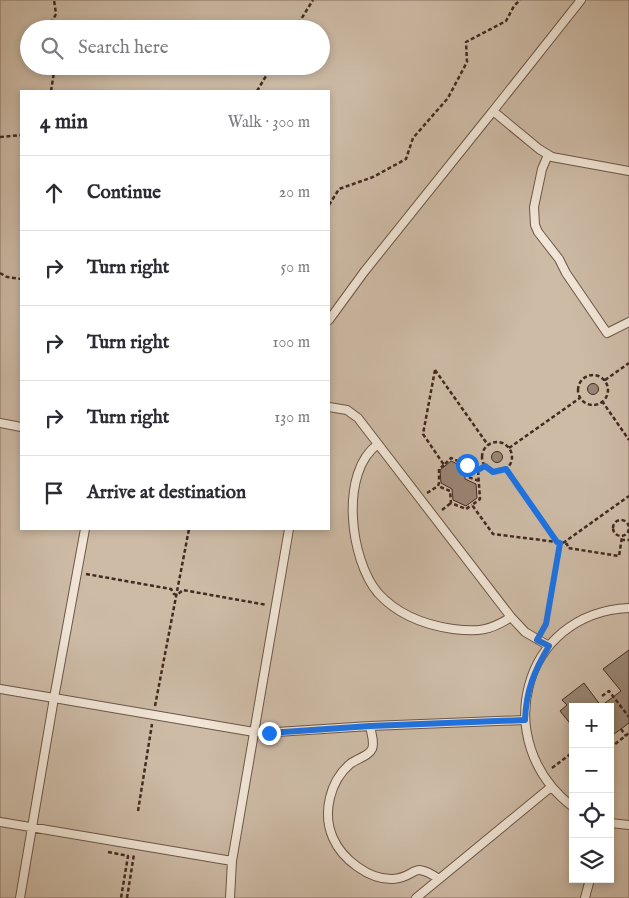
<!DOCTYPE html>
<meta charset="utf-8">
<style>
body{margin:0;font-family:"IM FELL English",serif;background:#f7f7f7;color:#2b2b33}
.controls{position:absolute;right:15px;bottom:15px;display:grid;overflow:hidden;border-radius:0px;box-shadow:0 2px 8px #0003}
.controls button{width:45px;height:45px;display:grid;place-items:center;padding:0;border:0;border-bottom:1px solid #e1e1e2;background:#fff;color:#2b2b33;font:25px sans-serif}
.stop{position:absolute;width:15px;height:15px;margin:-11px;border:4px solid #1a73e8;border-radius:50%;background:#fff}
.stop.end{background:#1a73e8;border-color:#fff;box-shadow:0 1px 5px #0008}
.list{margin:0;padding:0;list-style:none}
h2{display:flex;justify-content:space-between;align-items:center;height:65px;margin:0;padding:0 20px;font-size:21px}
h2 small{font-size:16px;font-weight:400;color:#7c7c81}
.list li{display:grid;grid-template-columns:32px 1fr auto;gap:15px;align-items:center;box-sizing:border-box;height:75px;padding:0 20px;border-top:1px solid #e1e1e2}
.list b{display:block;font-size:19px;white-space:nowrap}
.list em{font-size:16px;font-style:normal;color:#7c7c81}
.icon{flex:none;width:28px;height:28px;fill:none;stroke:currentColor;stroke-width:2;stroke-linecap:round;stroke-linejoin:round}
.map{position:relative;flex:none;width:629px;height:898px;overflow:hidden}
.search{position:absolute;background:#fff;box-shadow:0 2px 8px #0003;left:20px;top:20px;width:310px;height:55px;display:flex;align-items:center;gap:12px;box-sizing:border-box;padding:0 18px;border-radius:28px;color:#7c7c81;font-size:19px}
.panel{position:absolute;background:#fff;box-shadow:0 2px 8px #0003;left:20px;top:90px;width:310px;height:440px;border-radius:0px}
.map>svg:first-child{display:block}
.green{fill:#cdbba6;stroke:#887264;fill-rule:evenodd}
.building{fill:#998574;stroke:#432a21}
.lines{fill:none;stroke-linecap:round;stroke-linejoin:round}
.service-casing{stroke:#6c5649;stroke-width:10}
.path{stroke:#432a21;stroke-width:2.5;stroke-dasharray:4 2.5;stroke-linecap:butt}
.service{stroke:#f1e6d7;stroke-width:8}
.route{stroke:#1a73e8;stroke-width:6}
</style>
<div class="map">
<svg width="629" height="898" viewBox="0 0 629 898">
<rect width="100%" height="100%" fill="#e9d9c1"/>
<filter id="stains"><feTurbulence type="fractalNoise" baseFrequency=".004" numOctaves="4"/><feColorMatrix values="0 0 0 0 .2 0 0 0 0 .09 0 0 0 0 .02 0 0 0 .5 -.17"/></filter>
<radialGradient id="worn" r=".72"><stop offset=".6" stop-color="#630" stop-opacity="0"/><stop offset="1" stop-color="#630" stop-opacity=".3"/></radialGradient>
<!-- green -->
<path class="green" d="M 0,0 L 629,0 L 629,898 L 0,898 ZM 29,29 L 321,29 L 321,66 L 29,66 ZM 21,91 L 329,91 L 329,529 L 21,529 ZM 573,707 L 610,707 L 610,879 L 573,879 Z"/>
<!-- building -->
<path class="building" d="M587.5 389a5.5 5.5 0 1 1 11 0a5.5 5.5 0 1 1-11 0Z
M491.5 457a5.5 5.5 0 1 1 11 0a5.5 5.5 0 1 1-11 0Z
M 451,461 L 464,467 L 465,479 L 476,484 L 477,498 L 466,506 L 453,500 L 452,489 L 441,483 L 440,470 Z
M 629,650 L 629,723 L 610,737 L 610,707 L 573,707 L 573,727 L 560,711 L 567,705 L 562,700 L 584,683 L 601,706 L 621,691 L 603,669 Z"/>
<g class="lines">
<!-- service casing -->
<g class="service-casing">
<path id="service" d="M 493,111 L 581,0
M 548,155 L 542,169 L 534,207 L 535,225 L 538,232 L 559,259 L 566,273 L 607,333 L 629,322
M 329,320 L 364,272 L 493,111 L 539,149 L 552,157 L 629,171
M 329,407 L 347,410 L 358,418 L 511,617 L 525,632 L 549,646
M 0,423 L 21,427
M 378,444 C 339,472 350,560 378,593 C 397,614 425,625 453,629 C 477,632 490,631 511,617
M 85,529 L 54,698 L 254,732 L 277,732 L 370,726
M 0,689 L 54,698 L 20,898
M 573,807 C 489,743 521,613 629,608
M 0,822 L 232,861
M 610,823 L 629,825
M 439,879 C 411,860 418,877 393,879 C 369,880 342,859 333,838 C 322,813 330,781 350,764 C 356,759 369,756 372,749 C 375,742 371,733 370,726 L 525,720
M 230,898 L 232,861 L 289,529
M 416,898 L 551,787
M 585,898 L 590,879"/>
</g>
<!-- path -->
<path class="path" d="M 48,29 L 56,14 L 54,0
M 295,29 L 313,0
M 51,91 L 55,66
M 257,91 L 272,66
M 0,137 L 21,135
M 329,205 L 339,189 L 373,177 L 406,159 L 413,138 L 448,98 L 467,62 L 466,42 L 506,21 L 514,6 L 520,0
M 0,273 L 7,277 L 21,279
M 435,370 L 423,434 L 444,465 L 451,458 L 478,470 L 480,499 L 472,505 L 493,534 L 557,542
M 435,370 L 488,445
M578 390a15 15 0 1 1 30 0a15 15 0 1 1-30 0Z
M 605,380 L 629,363
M 602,401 L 629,440
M482 457a15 15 0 1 1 30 0a15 15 0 1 1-30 0Z
M 509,448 L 580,398
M 444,465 L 439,469 L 439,483 L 438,486 L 450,491 L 451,503 L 466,509 L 472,505
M 467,465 L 468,477 L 479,481
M 506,469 L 557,542 L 567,544 L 568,548 L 619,556 L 622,537
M 427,493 L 438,486
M 442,510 L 451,503
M613 528a8 8 0 1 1 16 0a8 8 0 1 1-16 0Z
M 621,540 L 629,540
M 563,543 L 629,496
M 86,574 L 171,589 L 174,594 L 177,595 L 183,590 L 267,605
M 542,631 L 546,624 L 560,543
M 602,696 L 609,691 L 629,717
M 155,706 L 189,529
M 621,729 L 626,736
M 610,748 L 629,733
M 552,768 L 573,752
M 138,811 L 152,724
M 108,852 L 128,856 L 121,898
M 127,898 L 134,854"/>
<!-- service -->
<use href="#service" class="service"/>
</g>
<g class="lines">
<!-- route -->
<path class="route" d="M 269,733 L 370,726 L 525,720 C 526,691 534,671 549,646 L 537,640 L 546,624 L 560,543 L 557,542 L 506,469 L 493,472 L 485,466 L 478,470 L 467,465"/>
</g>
<rect width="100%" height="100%" filter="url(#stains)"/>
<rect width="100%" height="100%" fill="url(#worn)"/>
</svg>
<div class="controls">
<button>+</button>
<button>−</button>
<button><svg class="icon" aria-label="locate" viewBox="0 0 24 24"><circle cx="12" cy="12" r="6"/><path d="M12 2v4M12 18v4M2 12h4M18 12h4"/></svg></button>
<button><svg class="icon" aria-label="layers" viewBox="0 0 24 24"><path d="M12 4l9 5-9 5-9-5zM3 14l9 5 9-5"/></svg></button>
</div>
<div class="stop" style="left:467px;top:465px"></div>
<div class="stop end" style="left:269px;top:733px"></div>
<div class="search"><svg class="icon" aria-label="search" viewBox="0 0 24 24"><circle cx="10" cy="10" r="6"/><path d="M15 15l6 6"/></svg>Search here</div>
<section class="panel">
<h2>4 min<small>Walk · 300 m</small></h2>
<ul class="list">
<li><svg class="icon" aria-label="ahead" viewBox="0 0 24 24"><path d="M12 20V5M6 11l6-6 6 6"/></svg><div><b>Continue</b></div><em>20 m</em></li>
<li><svg class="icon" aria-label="right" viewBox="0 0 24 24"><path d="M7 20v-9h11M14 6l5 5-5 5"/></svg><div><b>Turn right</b></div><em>50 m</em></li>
<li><svg class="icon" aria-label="right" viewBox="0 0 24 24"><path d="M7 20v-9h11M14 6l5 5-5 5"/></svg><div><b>Turn right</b></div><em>100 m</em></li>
<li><svg class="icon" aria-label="right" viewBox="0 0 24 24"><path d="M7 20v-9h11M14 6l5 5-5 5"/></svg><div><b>Turn right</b></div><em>130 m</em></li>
<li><svg class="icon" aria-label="arrive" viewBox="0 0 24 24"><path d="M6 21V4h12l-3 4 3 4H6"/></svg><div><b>Arrive at destination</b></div></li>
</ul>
</section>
</div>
